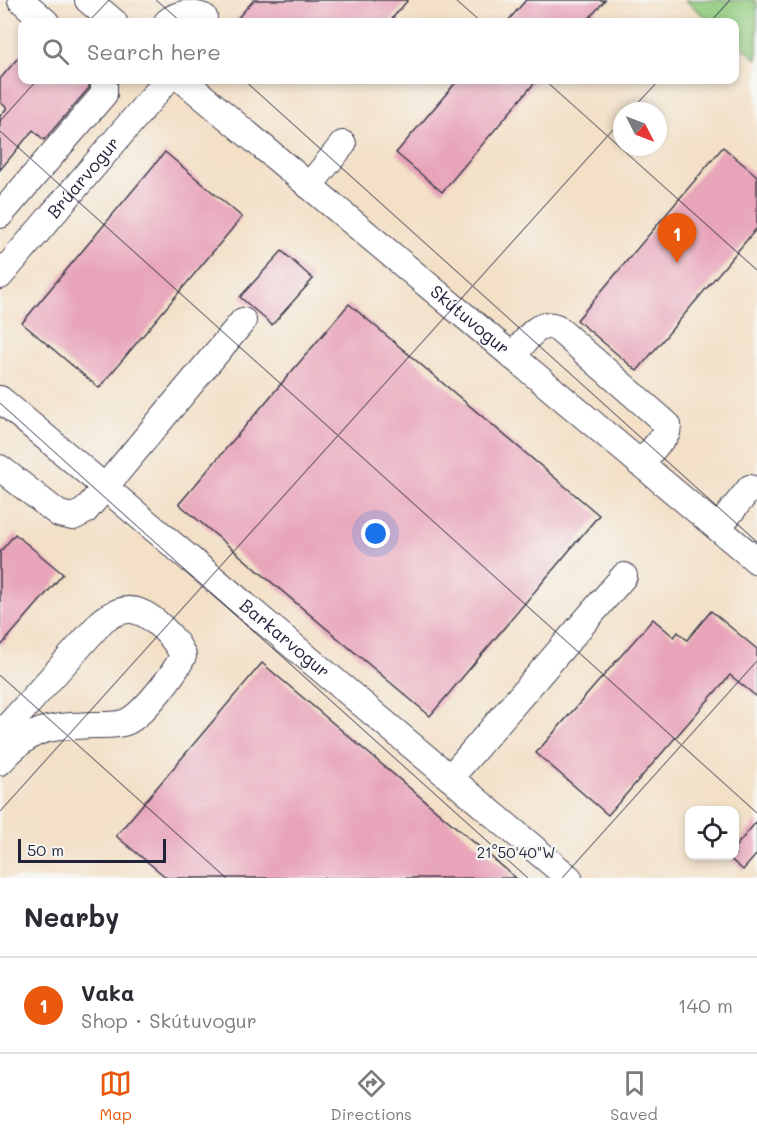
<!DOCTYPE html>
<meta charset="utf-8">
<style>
body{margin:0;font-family:Mali,sans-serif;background:#f2f2f3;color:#2b2b33}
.controls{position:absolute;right:18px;bottom:18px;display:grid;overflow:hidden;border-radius:12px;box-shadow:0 3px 9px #0003}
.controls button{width:54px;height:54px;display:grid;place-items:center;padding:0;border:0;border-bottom:2px solid #e1e1e2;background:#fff;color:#2b2b33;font:30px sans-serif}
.compass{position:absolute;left:613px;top:102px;width:54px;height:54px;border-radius:50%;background:#fff;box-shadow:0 3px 9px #0003;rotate:132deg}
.scale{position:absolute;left:18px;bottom:15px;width:148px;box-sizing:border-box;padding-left:6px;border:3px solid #22223b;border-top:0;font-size:16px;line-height:21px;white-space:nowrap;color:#22223b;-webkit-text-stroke:4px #f6f6f2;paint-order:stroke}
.you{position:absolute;left:376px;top:534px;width:21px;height:21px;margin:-15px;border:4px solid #fff;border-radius:50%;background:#1a73e8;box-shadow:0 0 0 9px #1a73e833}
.badge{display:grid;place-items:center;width:39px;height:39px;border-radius:50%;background:#ea580c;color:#fff;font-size:20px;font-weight:700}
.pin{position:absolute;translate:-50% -50px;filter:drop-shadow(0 2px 3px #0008)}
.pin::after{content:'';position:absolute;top:32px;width:21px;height:18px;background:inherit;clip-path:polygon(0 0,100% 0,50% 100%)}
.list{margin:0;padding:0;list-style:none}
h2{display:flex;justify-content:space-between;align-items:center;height:78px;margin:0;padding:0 24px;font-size:26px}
h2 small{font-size:20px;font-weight:400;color:#7c7c81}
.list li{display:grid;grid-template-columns:39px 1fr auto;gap:18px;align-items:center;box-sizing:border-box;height:96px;padding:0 24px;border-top:2px solid #e1e1e2}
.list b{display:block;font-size:22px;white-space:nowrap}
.list p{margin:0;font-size:20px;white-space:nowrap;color:#7c7c81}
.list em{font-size:20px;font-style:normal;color:#7c7c81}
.icon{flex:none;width:33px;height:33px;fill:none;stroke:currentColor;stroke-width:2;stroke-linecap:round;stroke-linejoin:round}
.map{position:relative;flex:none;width:757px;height:878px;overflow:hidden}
.search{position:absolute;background:#fff;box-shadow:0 3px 9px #0003;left:18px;right:18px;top:18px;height:66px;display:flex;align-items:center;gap:15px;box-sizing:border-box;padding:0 21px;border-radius:12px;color:#7c7c81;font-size:22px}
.sheet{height:174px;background:#fff}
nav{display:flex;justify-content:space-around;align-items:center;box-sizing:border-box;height:84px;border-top:2px solid #e1e1e2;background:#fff;font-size:16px;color:#7c7c81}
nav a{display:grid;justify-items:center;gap:3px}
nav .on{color:#ea580c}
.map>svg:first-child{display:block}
.green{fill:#92cb7f;stroke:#5a765d;stroke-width:1.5}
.building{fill:#e8a5ba}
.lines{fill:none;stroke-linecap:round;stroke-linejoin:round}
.minor-casing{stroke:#413e50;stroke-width:28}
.minor{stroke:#fff;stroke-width:26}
.ticks{fill:none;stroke:#22223b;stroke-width:1.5;stroke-opacity:0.45}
.labels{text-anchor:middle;stroke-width:4.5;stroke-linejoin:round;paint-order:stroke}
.street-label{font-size:18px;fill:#22223b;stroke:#f6f6f2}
.ticks-label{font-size:15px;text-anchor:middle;fill:#22223b;stroke:#f6f6f2;stroke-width:4.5;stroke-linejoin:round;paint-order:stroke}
</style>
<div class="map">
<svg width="757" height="878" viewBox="0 0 757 878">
<rect width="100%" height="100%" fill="#f6f6f2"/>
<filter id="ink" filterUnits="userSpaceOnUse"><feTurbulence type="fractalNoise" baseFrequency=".0167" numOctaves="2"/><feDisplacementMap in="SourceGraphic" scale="12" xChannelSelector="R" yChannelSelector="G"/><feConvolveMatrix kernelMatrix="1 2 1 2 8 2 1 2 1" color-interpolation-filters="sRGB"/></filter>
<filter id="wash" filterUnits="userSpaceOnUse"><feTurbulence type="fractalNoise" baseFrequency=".008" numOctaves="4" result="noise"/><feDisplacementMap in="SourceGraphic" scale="24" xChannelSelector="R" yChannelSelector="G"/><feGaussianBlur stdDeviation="1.35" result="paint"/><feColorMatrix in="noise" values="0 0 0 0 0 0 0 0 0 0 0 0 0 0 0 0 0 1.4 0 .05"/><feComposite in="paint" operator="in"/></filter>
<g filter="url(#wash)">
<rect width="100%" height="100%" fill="#f3e0c7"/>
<!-- green -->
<path class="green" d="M 685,0 L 754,0 L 757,3 L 757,59 L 735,41 L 734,22 L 712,22 Z"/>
<g id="blocks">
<!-- building -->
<path class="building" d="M 254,0 L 408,0 L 389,22 L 234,22 Z
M 526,0 L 605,0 L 586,22 L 507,22 Z
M 22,53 L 22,80 L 89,80 L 89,88 L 44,140 L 33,130 L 0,170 L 0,116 L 7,108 L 0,102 L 0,79 Z
M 458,80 L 537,80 L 442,192 L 396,153 Z
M 723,147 L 757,176 L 757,228 L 637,371 L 577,320 Z
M 165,152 L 242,217 L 99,388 L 22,323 Z
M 282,251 L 313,279 L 272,325 L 240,297 Z
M 349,304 L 599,515 L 430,716 L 179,504 Z
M 15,534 L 63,574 L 0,647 L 0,552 Z
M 711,611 L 757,649 L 757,697 L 730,675 L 608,815 L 536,753 L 653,619 L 674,637 L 678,632 L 687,640 Z
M 262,663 L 516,878 L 167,878 L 116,836 Z
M 757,821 L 757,854 L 743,870 L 727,856 L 735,855 L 735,847 Z"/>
</g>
</g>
<g filter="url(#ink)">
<use href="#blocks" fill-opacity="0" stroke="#413e50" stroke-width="1.5"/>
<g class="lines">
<!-- minor casing -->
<g class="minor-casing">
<g id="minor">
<path d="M 21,0 L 46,22"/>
<path d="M 88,0 L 114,22"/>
<path d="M 167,22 C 179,12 189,12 204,17"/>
<path id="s1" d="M 183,80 L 757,561"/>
<path d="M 309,186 L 343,144"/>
<path d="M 0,215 L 104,94 L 104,80"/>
<path id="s2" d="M 0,276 L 167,80"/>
<path d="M 513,357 C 525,342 536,320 556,327 L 668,425 L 667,433 L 640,464"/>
<path id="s3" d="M 0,399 L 569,878"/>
<path d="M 0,468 L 59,514 L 73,517 L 85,511 L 243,321"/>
<path d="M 718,528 L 750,488"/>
<path d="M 0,735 L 104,619 C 113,614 121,609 131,610 C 150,611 177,640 183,656 C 175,673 143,715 126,722 C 116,726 104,725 94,725 C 47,727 33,726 0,762"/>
<path d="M 450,778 L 624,576"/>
</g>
</g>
<!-- minor -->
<use href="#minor" class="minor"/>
</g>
</g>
<!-- ticks -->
<path class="ticks" d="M 156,0 L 181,22M 457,0 L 482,22M 88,22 L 109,0M 710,22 L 730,0M 244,80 L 757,542M 545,80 L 757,270M 630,111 L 659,80M 0,121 L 37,80M 0,131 L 757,813M 0,403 L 528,878M 0,675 L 226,878M 0,811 L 622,120M 562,878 L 757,661"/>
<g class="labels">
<!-- street labels -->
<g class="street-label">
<text dy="6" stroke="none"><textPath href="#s2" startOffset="129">Brúarvogur</textPath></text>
<text dy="6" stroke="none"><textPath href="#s1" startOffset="374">Skútuvogur</textPath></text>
<text dy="6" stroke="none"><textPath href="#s3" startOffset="372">Barkarvogur</textPath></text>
</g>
</g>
<g class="ticks-label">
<text x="516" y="858">21°50'40"W</text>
</g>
</svg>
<div class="controls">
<button><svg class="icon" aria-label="locate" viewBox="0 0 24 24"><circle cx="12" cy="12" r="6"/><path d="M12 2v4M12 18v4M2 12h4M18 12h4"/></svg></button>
</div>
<svg class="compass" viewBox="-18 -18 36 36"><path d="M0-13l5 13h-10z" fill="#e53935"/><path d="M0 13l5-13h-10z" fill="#7c7c81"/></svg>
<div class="scale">50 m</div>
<div class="you"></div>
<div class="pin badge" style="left:677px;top:263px">1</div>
<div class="search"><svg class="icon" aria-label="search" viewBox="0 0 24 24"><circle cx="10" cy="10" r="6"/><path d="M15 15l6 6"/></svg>Search here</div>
</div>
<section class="sheet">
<h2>Nearby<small></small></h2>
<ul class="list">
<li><span class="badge">1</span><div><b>Vaka</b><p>Shop · Skútuvogur</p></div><em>140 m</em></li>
</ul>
</section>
<nav>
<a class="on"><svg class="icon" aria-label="map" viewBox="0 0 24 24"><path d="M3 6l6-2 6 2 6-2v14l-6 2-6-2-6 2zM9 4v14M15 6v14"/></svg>Map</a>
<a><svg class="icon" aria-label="directions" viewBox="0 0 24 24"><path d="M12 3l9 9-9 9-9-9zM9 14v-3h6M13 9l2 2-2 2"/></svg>Directions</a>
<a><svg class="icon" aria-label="saved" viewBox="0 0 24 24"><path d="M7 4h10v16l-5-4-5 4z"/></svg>Saved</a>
</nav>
